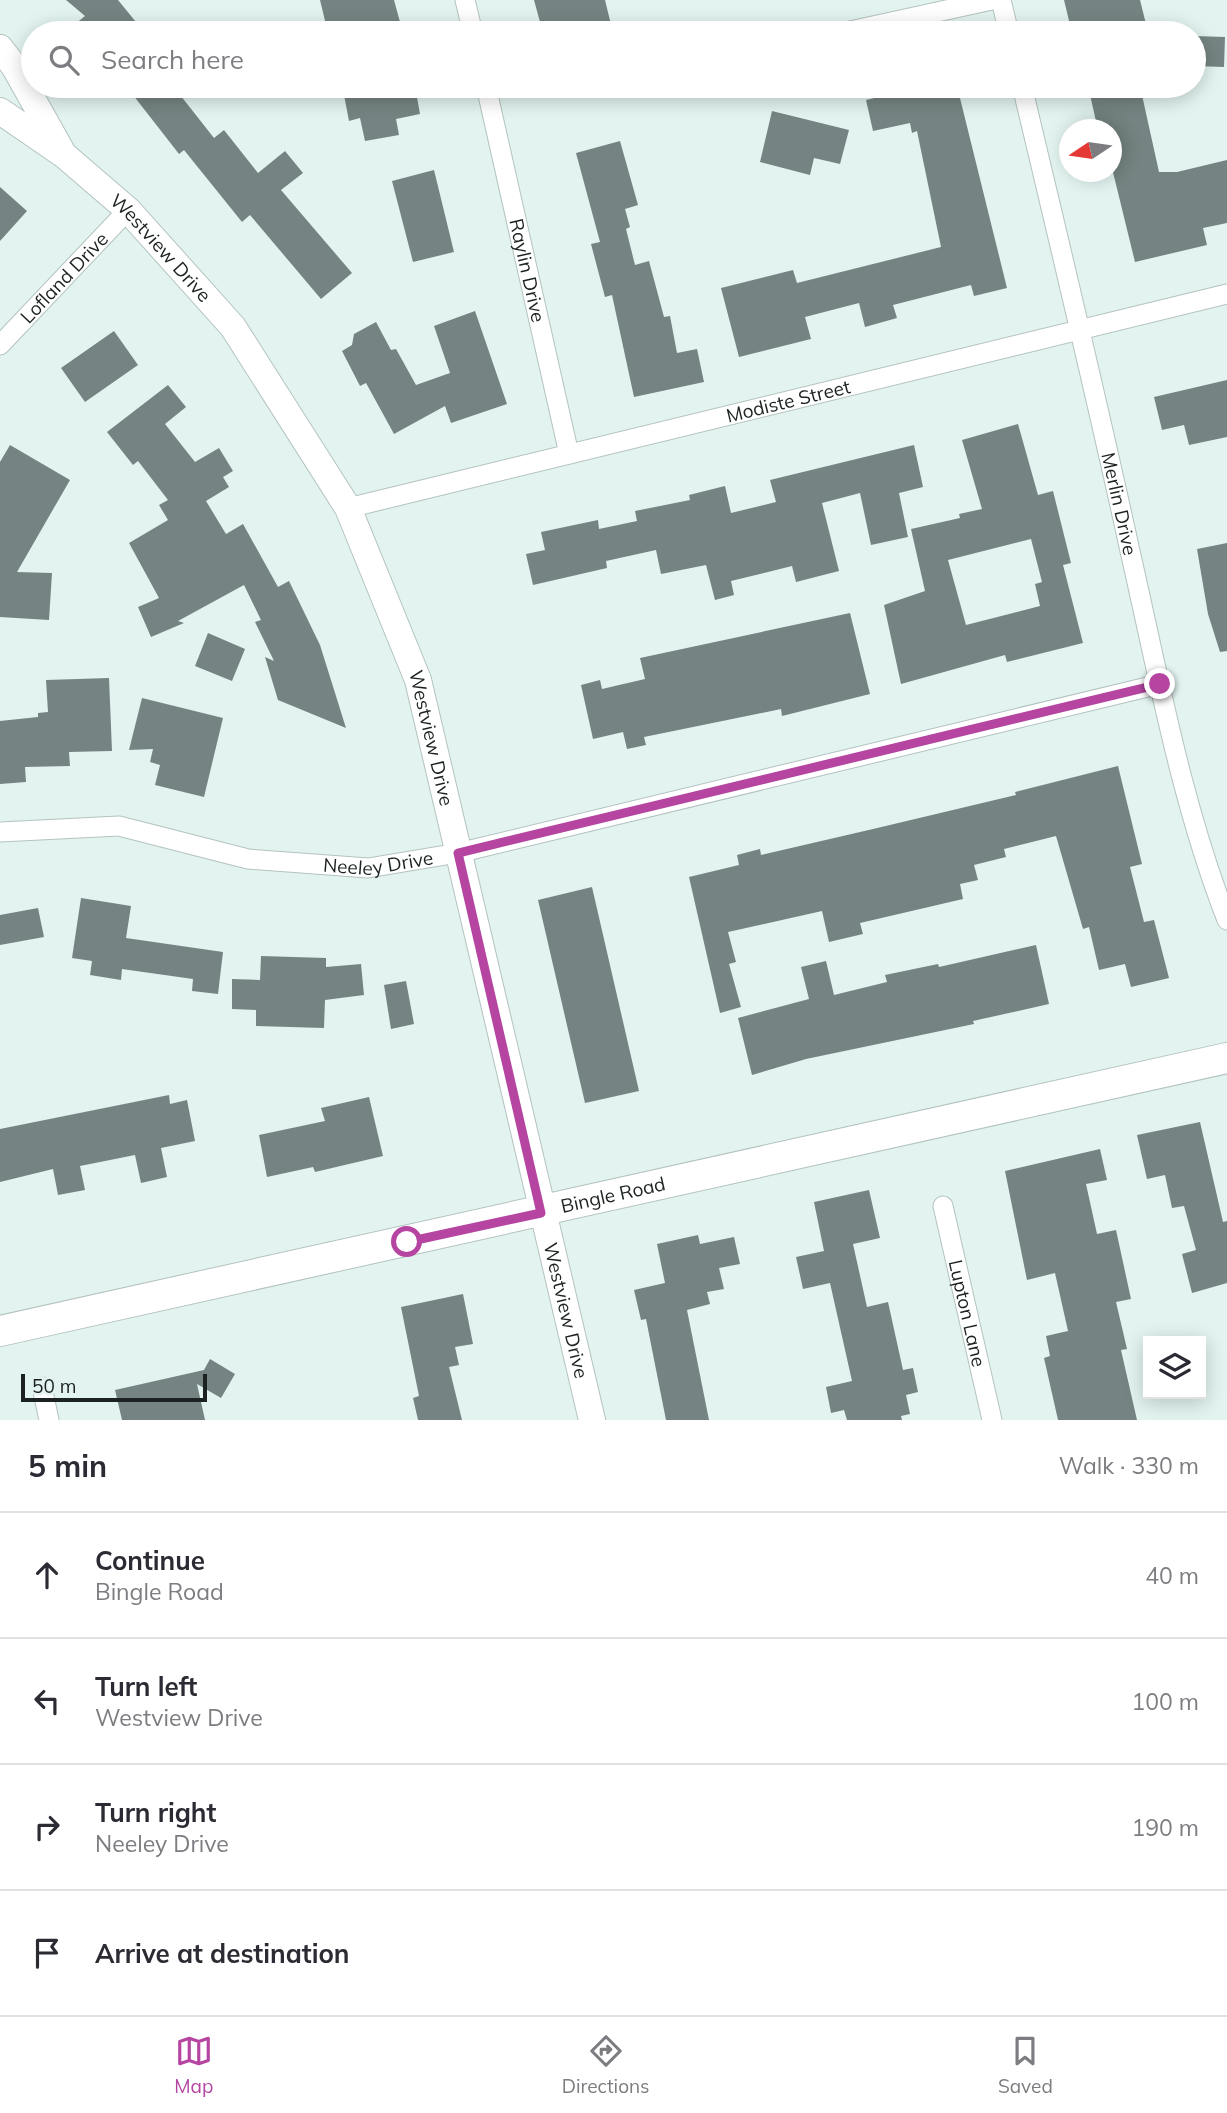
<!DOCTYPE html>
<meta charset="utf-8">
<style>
body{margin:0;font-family:Mulish,sans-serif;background:#f2f2f3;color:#2b2b33}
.controls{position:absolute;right:21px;bottom:21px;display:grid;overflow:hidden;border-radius:0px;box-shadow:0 4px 18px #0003}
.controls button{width:63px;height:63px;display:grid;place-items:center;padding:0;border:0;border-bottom:2px solid #e1e1e2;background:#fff;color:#2b2b33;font:35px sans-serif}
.compass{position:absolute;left:1059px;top:119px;width:63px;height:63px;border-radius:50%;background:#fff;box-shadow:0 4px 18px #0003;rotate:257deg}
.scale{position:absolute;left:21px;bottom:18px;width:186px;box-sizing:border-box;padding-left:7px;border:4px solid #1c2221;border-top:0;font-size:19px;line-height:24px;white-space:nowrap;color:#1c2221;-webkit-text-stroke:5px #e2f3f0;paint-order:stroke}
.stop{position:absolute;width:21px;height:21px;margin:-16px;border:5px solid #b545a1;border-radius:50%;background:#fff}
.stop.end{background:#b545a1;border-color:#fff;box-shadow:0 2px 7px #0008}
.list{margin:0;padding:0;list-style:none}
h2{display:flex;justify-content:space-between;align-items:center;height:91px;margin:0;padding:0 28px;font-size:30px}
h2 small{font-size:23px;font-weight:400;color:#7c7c81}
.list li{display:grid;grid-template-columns:46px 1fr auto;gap:21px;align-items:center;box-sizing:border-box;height:126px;padding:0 28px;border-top:2px solid #e1e1e2}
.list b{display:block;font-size:26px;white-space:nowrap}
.list p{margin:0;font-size:23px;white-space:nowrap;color:#7c7c81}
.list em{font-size:23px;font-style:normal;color:#7c7c81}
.icon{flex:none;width:38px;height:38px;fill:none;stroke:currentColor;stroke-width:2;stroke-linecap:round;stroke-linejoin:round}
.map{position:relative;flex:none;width:1227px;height:1420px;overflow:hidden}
.search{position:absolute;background:#fff;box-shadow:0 4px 18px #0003;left:21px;right:21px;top:21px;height:77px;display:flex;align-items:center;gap:18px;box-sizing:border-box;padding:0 24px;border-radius:38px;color:#7c7c81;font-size:26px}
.sheet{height:595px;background:#fff}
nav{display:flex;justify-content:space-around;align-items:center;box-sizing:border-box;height:98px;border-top:2px solid #e1e1e2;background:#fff;font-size:19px;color:#7c7c81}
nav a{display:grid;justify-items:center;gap:4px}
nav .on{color:#b545a1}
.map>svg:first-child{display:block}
.building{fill:#758482;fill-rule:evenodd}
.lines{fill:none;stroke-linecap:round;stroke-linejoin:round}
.minor-casing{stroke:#b3c3c0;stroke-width:21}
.secondary-casing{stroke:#b3c3c0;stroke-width:28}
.primary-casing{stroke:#b3c3c0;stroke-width:32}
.minor{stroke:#fff;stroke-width:19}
.secondary{stroke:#fff;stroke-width:26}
.primary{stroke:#fff;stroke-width:30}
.route{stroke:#b545a1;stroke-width:9}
.labels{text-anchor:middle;stroke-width:7;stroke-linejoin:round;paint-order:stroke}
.street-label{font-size:19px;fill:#1c2221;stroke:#e2f3f0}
</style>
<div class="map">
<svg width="1227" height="1420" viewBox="0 0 1227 1420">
<rect width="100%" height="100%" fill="#e2f3f0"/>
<!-- building -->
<path class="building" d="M 66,0 L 118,0 L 145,33 L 64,33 L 85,16 Z
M 320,0 L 394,0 L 403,33 L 328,33 Z
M 534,0 L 605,0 L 613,33 L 543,33 Z
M 1064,0 L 1140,0 L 1146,24 L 1133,27 L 1134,33 L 1072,33 Z
M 1194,36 L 1225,37 L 1224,67 L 1194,66 Z
M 126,86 L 173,86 L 214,138 L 224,130 L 258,173 L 285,151 L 303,173 L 281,190 L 352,273 L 321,299 L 250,215 L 242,222 L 184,150 L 179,154 Z
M 355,86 L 415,86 L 420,114 L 396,119 L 399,135 L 365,141 L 360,118 L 349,121 L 344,95 L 356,92 Z
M 885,86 L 957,86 L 1007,288 L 974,296 L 971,285 L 893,305 L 897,318 L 865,327 L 859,303 L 805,317 L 811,339 L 739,357 L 721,288 L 793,270 L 797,283 L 941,247 L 917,131 L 912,133 L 910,123 L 873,131 L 866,100 L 887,95 Z
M 1088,86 L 1140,86 L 1159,172 L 1177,172 L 1227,160 L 1227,223 L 1203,228 L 1207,245 L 1135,262 L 1111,164 L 1111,130 L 1098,130 Z
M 772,111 L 849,130 L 840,164 L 814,158 L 810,175 L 760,162 Z
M 620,141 L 638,205 L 625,209 L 630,227 L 626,229 L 635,265 L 649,261 L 664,317 L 670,316 L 677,353 L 697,349 L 704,382 L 634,397 L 612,295 L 605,297 L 591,244 L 600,242 L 576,153 Z
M 434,170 L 454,252 L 413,262 L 392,181 Z
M 0,187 L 27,211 L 0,241 Z
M 475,311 L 507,404 L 451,423 L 445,406 L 394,434 L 366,383 L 360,386 L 342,351 L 352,345 L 354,334 L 376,322 L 391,350 L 396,349 L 416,385 L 450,373 L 434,326 Z
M 114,331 L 138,365 L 85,402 L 61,368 Z
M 1227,380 L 1227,437 L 1189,445 L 1184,425 L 1162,430 L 1154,397 Z
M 168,385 L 186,407 L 165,424 L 195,462 L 219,448 L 233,471 L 223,477 L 229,487 L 206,501 L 226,534 L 243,524 L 278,587 L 289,581 L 320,645 L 346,728 L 278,700 L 265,657 L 274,661 L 255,622 L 261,620 L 244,585 L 178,621 L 184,623 L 151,637 L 138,607 L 159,598 L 129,543 L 168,520 L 159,505 L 168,500 L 138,461 L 133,465 L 107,432 Z
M 1018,424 L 1038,495 L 1053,491 L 1071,563 L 1063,565 L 1083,643 L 1007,662 L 1005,655 L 901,684 L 884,605 L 925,591 L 911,529 L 960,518 L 959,514 L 982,509 L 962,440 ZM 1031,539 L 1042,582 L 1035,584 L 1040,606 L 966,625 L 948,560 Z
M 10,445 L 70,480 L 17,572 L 52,573 L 49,620 L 0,617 L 0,462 Z
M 914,445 L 923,487 L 899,493 L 908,537 L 871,545 L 860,493 L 822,503 L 839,571 L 796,582 L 792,566 L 731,581 L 734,595 L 715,600 L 706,565 L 661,574 L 656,550 L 606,561 L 607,568 L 533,585 L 526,554 L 545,550 L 541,532 L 598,520 L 599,529 L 637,521 L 635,511 L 690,500 L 689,495 L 725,486 L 731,513 L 776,502 L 770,480 Z
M 1227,543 L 1227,651 L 1220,652 L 1208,614 L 1197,549 Z
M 850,613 L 870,694 L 782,716 L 781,709 L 644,737 L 646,745 L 627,749 L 623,732 L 593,739 L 581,685 L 600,680 L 602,689 L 645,679 L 640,658 Z
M 208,633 L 245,649 L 232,681 L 195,666 Z
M 109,678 L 112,751 L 69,752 L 70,766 L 25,767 L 26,782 L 0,784 L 0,721 L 38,717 L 38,713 L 48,712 L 46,680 Z
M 142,698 L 223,718 L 204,797 L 155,785 L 160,765 L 150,762 L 153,749 L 129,750 Z
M 1118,766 L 1142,864 L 1130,867 L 1144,922 L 1154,920 L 1169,978 L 1131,987 L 1125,964 L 1099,970 L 1089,927 L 1083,929 L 1056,836 L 1004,849 L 1006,857 L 974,865 L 978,880 L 960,884 L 963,899 L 860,923 L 863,934 L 829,942 L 822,911 L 728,932 L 736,962 L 729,964 L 741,1007 L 720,1013 L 689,877 L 739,865 L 737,855 L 760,849 L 761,855 L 873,829 L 1016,795 L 1015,792 Z
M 592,887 L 639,1091 L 585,1103 L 538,900 Z
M 81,898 L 131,906 L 126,938 L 223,952 L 218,994 L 192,991 L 193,979 L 122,969 L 121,980 L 90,975 L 92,961 L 72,958 Z
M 38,908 L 44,937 L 0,945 L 0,915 Z
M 1036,945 L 1049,1004 L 973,1021 L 974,1024 L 806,1059 L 752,1075 L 738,1018 L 809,999 L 801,967 L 826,961 L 834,995 L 887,982 L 885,975 L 938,964 L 939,967 Z
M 261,956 L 326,958 L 326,967 L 361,964 L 364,995 L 325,1000 L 324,1028 L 256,1026 L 256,1010 L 232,1009 L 232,979 L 260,980 Z
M 406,981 L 414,1024 L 391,1029 L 384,985 Z
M 169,1095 L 170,1104 L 187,1100 L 195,1141 L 161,1148 L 167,1177 L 141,1183 L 135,1155 L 80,1166 L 85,1190 L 58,1195 L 53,1169 L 0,1182 L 0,1129 Z
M 369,1097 L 383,1156 L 315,1172 L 313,1167 L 267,1177 L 259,1135 L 325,1121 L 321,1108 Z
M 1200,1122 L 1223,1222 L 1227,1221 L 1227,1283 L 1192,1293 L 1182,1254 L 1196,1250 L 1184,1206 L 1172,1208 L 1165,1175 L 1147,1179 L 1137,1135 Z
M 1100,1149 L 1107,1180 L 1086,1184 L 1097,1234 L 1116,1230 L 1131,1299 L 1116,1302 L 1127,1349 L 1121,1350 L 1137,1420 L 1058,1420 L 1044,1358 L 1050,1356 L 1046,1336 L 1068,1331 L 1055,1273 L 1027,1280 L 1005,1171 Z
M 869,1190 L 880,1238 L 853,1244 L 867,1307 L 888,1302 L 903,1370 L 913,1368 L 918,1392 L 906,1395 L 910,1414 L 901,1416 L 902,1420 L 847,1420 L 844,1410 L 831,1413 L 826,1387 L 852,1381 L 830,1283 L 803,1289 L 796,1257 L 824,1251 L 814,1202 Z
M 698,1235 L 700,1244 L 734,1237 L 740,1264 L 719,1268 L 724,1289 L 707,1292 L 710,1304 L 687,1310 L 709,1420 L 666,1420 L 646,1319 L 641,1320 L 634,1290 L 665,1283 L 657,1244 Z
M 463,1294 L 473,1344 L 455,1347 L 459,1365 L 449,1367 L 462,1420 L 418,1420 L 413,1398 L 419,1396 L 401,1307 Z
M 210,1359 L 235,1374 L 221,1398 L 197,1384 L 205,1420 L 122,1420 L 115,1390 L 204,1370 Z"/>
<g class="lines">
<!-- minor casing -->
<g class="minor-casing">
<g id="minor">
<path d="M 465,0 L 473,33"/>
<path d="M 1001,0 L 1009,33"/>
<path d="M 841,33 L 992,0"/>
<path id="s1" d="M 486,86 L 569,454"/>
<path id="s2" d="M 1022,86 C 1059,241 1096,395 1130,551 C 1158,674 1181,802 1227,920"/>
<path id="s3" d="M 0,345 L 128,210"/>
<path id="s4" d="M 348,508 L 1227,294"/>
<path id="s5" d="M 0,832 L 119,826 L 248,859 L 368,868 L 458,853 L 1160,684"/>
<path id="s6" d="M 943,1206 L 992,1420"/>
<path d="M 42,1387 L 49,1420"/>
</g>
</g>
<!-- secondary casing -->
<g class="secondary-casing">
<g id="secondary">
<path d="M 0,48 L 14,66 L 61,150"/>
<path id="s7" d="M 0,111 L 64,155 L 128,210 L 233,327 L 348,508 L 418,680 L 592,1420"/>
</g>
</g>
<!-- primary casing -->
<g class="primary-casing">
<g id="primary">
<path id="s8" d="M 0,1331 L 1227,1058"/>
</g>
</g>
<!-- minor -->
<use href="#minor" class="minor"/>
<!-- secondary -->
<use href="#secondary" class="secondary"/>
<!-- primary -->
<use href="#primary" class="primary"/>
</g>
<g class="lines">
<!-- route -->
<path class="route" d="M 407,1242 L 541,1213 L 458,853 L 1160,684"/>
</g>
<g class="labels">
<!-- street labels -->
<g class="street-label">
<text dy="7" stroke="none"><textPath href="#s7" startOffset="212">Westview Drive</textPath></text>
<text dy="7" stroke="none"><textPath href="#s1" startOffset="189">Raylin Drive</textPath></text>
<text dy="7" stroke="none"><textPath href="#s3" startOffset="93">Lofland Drive</textPath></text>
<text dy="7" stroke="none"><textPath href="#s4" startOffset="453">Modiste Street</textPath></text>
<text dy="7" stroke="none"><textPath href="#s2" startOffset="429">Merlin Drive</textPath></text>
<text dy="7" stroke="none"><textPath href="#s7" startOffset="779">Westview Drive</textPath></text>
<text dy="7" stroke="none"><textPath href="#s5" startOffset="383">Neeley Drive</textPath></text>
<text dy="7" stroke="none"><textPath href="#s8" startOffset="628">Bingle Road</textPath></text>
<text dy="7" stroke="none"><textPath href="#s7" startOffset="1367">Westview Drive</textPath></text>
<text dy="7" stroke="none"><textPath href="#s6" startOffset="110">Lupton Lane</textPath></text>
</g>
</g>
</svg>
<div class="controls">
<button><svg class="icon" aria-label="layers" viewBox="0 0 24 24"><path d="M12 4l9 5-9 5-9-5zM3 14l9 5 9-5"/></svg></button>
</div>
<svg class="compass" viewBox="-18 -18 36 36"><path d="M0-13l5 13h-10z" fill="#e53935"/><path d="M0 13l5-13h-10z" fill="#7c7c81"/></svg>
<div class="scale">50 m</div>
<div class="stop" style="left:407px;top:1242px"></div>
<div class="stop end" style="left:1160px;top:684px"></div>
<div class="search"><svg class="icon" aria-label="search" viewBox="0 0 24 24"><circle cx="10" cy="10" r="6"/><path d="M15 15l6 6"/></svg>Search here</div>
</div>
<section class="sheet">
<h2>5 min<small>Walk · 330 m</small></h2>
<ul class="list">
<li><svg class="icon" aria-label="ahead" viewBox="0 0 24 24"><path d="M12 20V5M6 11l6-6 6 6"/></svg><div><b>Continue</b><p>Bingle Road</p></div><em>40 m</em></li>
<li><svg class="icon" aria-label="left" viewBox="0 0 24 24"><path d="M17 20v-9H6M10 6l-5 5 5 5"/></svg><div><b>Turn left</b><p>Westview Drive</p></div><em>100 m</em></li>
<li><svg class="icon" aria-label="right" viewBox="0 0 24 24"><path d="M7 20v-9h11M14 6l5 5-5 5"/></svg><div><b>Turn right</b><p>Neeley Drive</p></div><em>190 m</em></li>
<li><svg class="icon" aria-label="arrive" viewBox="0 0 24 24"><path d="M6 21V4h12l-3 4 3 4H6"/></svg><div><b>Arrive at destination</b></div></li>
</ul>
</section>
<nav>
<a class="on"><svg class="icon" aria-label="map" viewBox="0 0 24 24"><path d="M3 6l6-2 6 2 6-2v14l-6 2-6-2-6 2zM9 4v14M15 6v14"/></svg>Map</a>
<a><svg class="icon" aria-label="directions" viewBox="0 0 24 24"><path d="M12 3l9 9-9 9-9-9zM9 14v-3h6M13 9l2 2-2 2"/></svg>Directions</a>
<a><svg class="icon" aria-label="saved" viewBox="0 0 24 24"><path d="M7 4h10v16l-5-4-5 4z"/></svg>Saved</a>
</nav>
